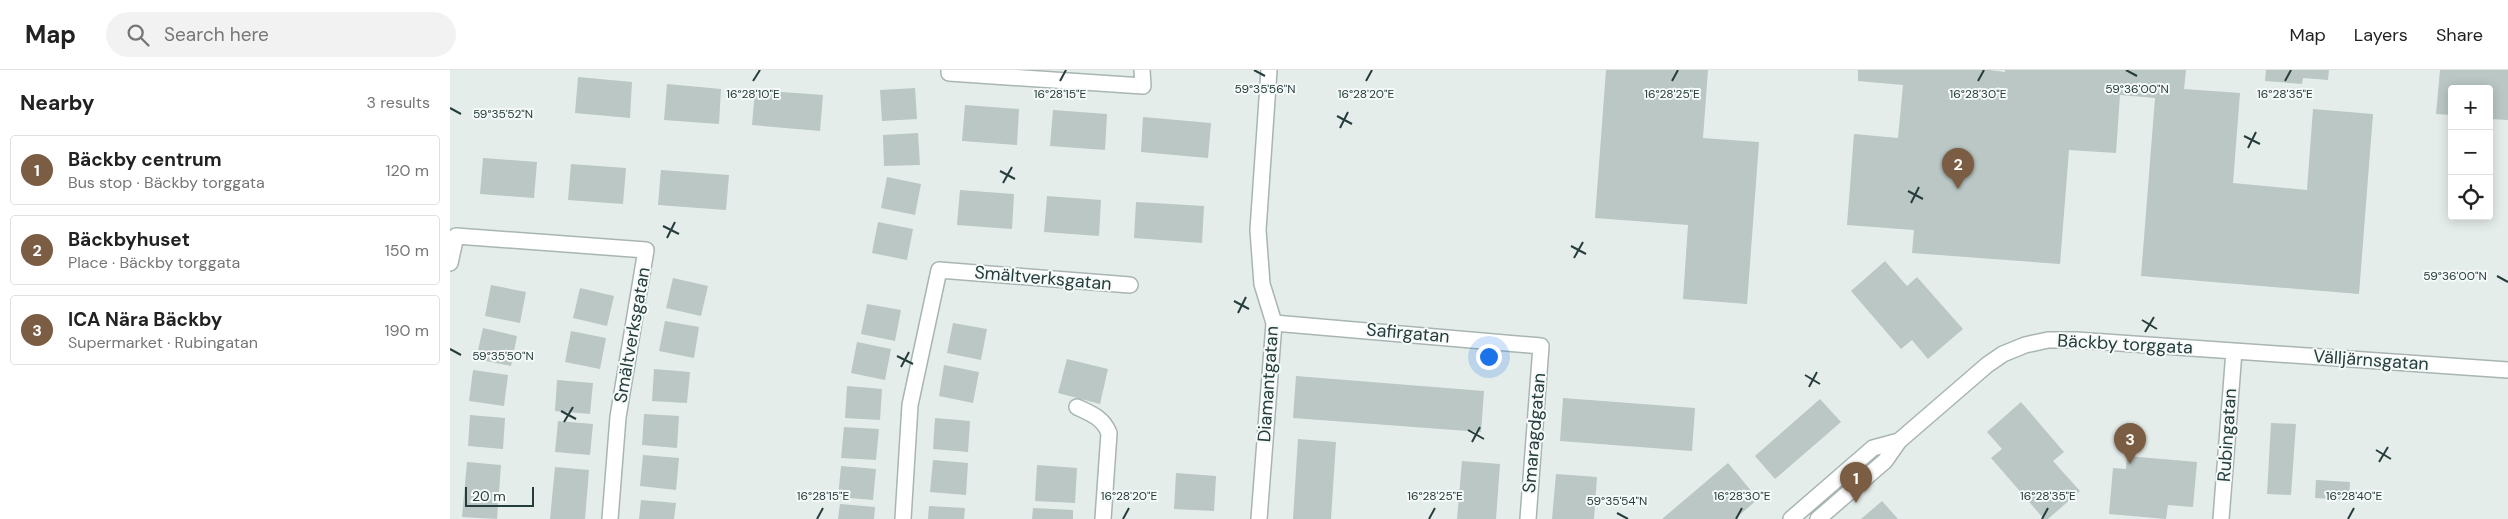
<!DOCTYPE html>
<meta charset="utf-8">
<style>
body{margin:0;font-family:"DM Sans",sans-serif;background:#f2f2f2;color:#222}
.controls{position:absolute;right:15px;top:15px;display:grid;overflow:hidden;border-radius:5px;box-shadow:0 2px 12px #0003}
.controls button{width:45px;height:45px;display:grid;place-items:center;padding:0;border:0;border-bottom:1px solid #e0e0e0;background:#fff;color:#222;font:25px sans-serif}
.scale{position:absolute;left:15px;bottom:12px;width:69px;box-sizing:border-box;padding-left:5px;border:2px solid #253d3c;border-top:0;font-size:14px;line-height:18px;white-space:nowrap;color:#253d3c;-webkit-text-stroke:4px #f5f9f8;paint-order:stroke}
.you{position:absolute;left:1038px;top:286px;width:18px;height:18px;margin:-12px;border:4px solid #fff;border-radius:50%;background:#1a73e8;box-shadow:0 0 0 8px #1a73e833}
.badge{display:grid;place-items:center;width:32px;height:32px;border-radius:50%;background:#7a5d42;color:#fff;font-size:16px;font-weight:700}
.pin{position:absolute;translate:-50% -41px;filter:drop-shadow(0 1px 2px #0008)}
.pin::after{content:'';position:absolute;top:26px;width:18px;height:15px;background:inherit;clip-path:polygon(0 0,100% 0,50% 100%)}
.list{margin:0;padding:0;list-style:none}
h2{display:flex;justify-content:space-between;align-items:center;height:65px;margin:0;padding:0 20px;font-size:21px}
h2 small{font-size:16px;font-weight:400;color:#767676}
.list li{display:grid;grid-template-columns:32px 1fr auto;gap:15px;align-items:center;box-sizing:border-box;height:70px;margin:0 10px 10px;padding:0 10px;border:1px solid #e0e0e0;border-radius:5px}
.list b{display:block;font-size:19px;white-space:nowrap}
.list p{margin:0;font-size:16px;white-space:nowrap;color:#767676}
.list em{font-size:16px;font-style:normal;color:#767676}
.icon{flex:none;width:28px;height:28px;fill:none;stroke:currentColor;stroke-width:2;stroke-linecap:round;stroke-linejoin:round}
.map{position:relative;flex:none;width:2058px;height:449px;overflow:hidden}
header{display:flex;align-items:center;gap:30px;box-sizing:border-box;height:70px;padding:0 25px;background:#fff;border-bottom:1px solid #e0e0e0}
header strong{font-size:24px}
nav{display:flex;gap:28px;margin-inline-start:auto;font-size:18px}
.search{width:350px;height:45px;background:#f2f2f2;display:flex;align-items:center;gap:12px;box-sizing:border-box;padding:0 18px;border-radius:28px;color:#767676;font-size:19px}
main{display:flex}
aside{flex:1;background:#fff}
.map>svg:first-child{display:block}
.building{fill:#bac7c5}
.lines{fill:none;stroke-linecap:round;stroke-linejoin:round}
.minor-casing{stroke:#a8b5b3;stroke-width:18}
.minor{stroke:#fff;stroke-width:15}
.ticks{fill:none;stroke:#253d3c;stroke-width:2}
.labels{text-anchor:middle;stroke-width:4;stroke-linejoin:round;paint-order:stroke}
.street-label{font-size:18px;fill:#253d3c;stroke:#f5f9f8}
.ticks-label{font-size:12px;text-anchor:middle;fill:#253d3c;stroke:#f5f9f8;stroke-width:4;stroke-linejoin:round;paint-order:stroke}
</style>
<header>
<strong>Map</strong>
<div class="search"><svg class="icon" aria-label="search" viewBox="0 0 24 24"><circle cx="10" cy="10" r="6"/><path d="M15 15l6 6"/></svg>Search here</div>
<nav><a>Map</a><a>Layers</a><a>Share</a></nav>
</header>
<main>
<aside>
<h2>Nearby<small>3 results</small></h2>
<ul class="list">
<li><span class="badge">1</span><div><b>Bäckby centrum</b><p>Bus stop · Bäckby torggata</p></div><em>120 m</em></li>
<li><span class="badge">2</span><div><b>Bäckbyhuset</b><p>Place · Bäckby torggata</p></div><em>150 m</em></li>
<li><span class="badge">3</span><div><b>ICA Nära Bäckby</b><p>Supermarket · Rubingatan</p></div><em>190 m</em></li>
</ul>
</aside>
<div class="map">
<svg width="2058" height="449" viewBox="0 0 2058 449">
<rect width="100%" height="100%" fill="#e5edeb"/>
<!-- building -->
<path class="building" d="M 1156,0 L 1258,0 L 1253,68 L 1309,72 L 1297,234 L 1233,229 L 1238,155 L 1145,148 Z
M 1408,0 L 1539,0 L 1555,2 L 1555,0 L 1736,0 L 1734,19 L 1790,23 L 1783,113 L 1857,120 L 1863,39 L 1923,44 L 1909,224 L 1691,206 L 1705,28 L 1670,25 L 1666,83 L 1619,80 L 1610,194 L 1462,183 L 1464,160 L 1397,155 L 1404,64 L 1448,68 L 1453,15 L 1408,11 Z
M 1816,0 L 1879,0 L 1878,10 L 1853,8 L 1852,14 L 1815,11 Z
M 1990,0 L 2058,0 L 2058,50 L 2039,49 L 2039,19 L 2002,19 L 2002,45 L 1986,44 Z
M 128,7 L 182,12 L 180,48 L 125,43 Z
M 217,14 L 271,19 L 269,54 L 214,50 Z
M 465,18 L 467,49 L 432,51 L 430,20 Z
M 305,20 L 373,25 L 370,61 L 302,55 Z
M 515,35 L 569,39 L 567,75 L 512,71 Z
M 603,40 L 657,44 L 655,80 L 600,76 Z
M 693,47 L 761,53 L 758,88 L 691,82 Z
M 468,63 L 470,95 L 434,96 L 433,65 Z
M 33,88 L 87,92 L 84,128 L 30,124 Z
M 121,94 L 176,98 L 173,134 L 118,130 Z
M 211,100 L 279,105 L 276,140 L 208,135 Z
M 437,107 L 471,114 L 465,145 L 431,138 Z
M 510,120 L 564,124 L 562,159 L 507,155 Z
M 597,126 L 651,130 L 649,166 L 594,162 Z
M 686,132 L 754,136 L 752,173 L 684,168 Z
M 428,152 L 463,159 L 457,190 L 422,183 Z
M 1435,191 L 1457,216 L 1467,207 L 1513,259 L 1478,289 L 1462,270 L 1451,279 L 1401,221 Z
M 223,208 L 258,216 L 251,246 L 216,238 Z
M 41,215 L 76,222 L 70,253 L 35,246 Z
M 130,218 L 164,226 L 157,256 L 123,248 Z
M 417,234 L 451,240 L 445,271 L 411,264 Z
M 215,251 L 249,257 L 244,288 L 209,281 Z
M 503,253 L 537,259 L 531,290 L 497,283 Z
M 33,258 L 67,266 L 61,296 L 26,289 Z
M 121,261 L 156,268 L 150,299 L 115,292 Z
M 407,272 L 441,279 L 435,310 L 401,303 Z
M 617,289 L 658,299 L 650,334 L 608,323 Z
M 494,295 L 529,302 L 523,333 L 489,326 Z
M 204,299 L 240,302 L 237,333 L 202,331 Z
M 23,300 L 58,305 L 54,336 L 19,331 Z
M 846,306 L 1034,321 L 1031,362 L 843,348 Z
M 107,310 L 143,313 L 140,344 L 105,341 Z
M 397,316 L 432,319 L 430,350 L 395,348 Z
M 1113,328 L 1245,338 L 1242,381 L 1110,371 Z
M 1370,329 L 1391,352 L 1325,409 L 1305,386 Z
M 1571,332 L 1614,382 L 1603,391 L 1630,421 L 1598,449 L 1594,449 L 1541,388 L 1552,379 L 1537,362 Z
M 194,344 L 229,346 L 227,378 L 192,375 Z
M 20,345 L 55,348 L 53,379 L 18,376 Z
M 485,348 L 520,351 L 518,382 L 483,379 Z
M 108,351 L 143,354 L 140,385 L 105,382 Z
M 1821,353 L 1846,354 L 1841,425 L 1817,424 Z
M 394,357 L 429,359 L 426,390 L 391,388 Z
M 848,369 L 886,372 L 881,449 L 843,449 Z
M 193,385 L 229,388 L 226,420 L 190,416 Z
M 1677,386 L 1747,392 L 1743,437 L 1718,435 L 1716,449 L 1659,444 L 1663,398 L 1676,399 Z
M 483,390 L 518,393 L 516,425 L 480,422 Z
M 1012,391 L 1050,394 L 1046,449 L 1007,449 Z
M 17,392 L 51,395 L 47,449 L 12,447 Z
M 1278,393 L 1308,429 L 1285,449 L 1212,449 Z
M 587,395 L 627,398 L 625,433 L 585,431 Z
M 391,396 L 426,399 L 423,430 L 388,427 Z
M 105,397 L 139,400 L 135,449 L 100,449 Z
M 726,403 L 766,406 L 764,441 L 724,439 Z
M 1106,404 L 1147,407 L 1144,449 L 1102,449 Z
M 1866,410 L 1900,412 L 1899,430 L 1865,428 Z
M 191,430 L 226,433 L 224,449 L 189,449 Z
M 1432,431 L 1448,449 L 1411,449 Z
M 390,434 L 425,437 L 424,449 L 388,449 Z
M 479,436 L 515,438 L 514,449 L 478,449 Z
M 583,438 L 623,440 L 623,449 L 582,449 Z"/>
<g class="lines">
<!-- minor casing -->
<g class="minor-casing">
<path id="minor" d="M 499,0 L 499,3 L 693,16 L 692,0
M 0,193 L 6,166 L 196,180 L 168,347 L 160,449
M 824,253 L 1091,276 L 1078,449
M 627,337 C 642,344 653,348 659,363 L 653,449
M 453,449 L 460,335 L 489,200 L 680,215
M 809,449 L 824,253 L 812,214 L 808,160 L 819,0
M 1341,449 L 1423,378 L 1449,371
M 1368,449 L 1435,391 L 1449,371 L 1537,295 L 1553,284 L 1575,275 L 1598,270 L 1626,270 L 2058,300
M 1771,449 L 1784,281"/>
</g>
<!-- minor -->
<use href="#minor" class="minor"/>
</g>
<!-- ticks -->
<path class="ticks" d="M 804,0 L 815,6M 1676,0 L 1687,6M 303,11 L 310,0M 610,11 L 616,0M 916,11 L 922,0M 1222,11 L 1228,0M 1528,11 L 1534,0M 1835,11 L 1841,0M 0,38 L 11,44M 887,46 L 902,54M 890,58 L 898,42M 1794,66 L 1810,74M 1798,78 L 1806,62M 550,101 L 565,109M 553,113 L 562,97M 1458,121 L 1473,129M 1461,133 L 1469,117M 213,156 L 229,164M 217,168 L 225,152M 1121,176 L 1136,184M 1124,188 L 1133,172M 2047,206 L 2058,212M 784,231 L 799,239M 788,243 L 796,227M 1692,250 L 1707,259M 1695,262 L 1704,247M 0,279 L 11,285M 447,286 L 463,294M 451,297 L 459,282M 1355,305 L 1370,314M 1359,317 L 1367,302M 111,341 L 126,349M 114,352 L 123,337M 1018,360 L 1034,369M 1022,372 L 1030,357M 1926,380 L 1941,389M 1929,392 L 1938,377M 1167,443 L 1178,449M 367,449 L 373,438M 673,449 L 679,438M 979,449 L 985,438M 1286,449 L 1292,438M 1592,449 L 1598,438M 1898,449 L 1904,438"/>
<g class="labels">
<!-- street labels -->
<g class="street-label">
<text transform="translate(593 208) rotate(5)" y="6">Smältverksgatan</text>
<text transform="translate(958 263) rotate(5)" y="6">Safirgatan</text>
<text transform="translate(182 265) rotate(-80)" y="6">Smältverksgatan</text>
<text transform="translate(1675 274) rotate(3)" y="6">Bäckby torggata</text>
<text transform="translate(1921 290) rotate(4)" y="6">Välljärnsgatan</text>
<text transform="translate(818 314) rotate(-86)" y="6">Diamantgatan</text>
<text transform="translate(1084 363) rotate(-85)" y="6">Smaragdgatan</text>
<text transform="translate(1777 365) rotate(-86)" y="6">Rubingatan</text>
</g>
</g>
<g class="ticks-label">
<text x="815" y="23">59°35'56"N</text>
<text x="1687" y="23">59°36'00"N</text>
<text x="303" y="28">16°28'10"E</text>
<text x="610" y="28">16°28'15"E</text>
<text x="916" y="28">16°28'20"E</text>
<text x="1222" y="28">16°28'25"E</text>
<text x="1528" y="28">16°28'30"E</text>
<text x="1835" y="28">16°28'35"E</text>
<text x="53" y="48">59°35'52"N</text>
<text x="2005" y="210">59°36'00"N</text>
<text x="53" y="290">59°35'50"N</text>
<text x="373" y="430">16°28'15"E</text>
<text x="679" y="430">16°28'20"E</text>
<text x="985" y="430">16°28'25"E</text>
<text x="1292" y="430">16°28'30"E</text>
<text x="1598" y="430">16°28'35"E</text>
<text x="1904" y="430">16°28'40"E</text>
<text x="1167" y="435">59°35'54"N</text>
</g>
</svg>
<div class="controls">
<button>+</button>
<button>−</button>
<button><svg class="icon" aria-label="locate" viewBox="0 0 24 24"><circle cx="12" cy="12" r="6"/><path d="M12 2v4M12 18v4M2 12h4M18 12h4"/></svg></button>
</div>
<div class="scale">20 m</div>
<div class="you"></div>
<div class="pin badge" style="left:1406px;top:433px">1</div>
<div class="pin badge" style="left:1508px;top:119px">2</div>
<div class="pin badge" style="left:1680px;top:394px">3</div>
</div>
</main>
